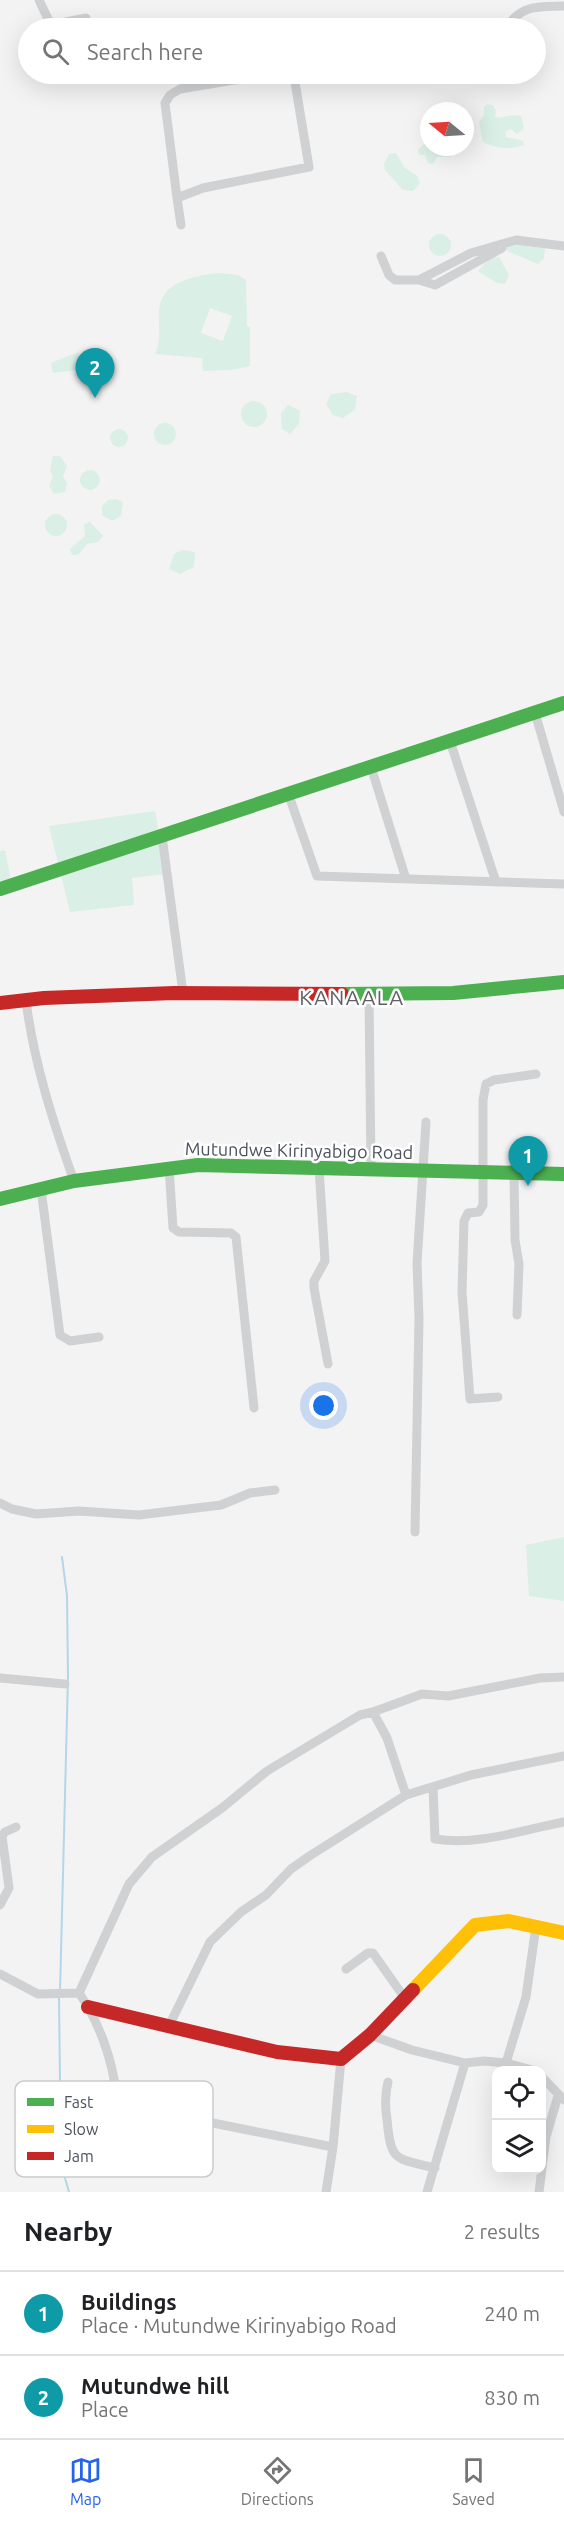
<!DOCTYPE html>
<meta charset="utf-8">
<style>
body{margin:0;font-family:Ubuntu,sans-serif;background:#f6f6f6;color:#202124}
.controls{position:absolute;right:18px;bottom:18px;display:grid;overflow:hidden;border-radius:12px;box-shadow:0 6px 24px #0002}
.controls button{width:54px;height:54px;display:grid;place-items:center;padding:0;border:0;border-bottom:2px solid #e0e0e0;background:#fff;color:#202124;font:30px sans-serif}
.compass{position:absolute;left:420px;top:102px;width:54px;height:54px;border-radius:50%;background:#fff;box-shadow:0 6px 24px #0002;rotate:288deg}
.you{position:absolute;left:324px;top:1406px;width:21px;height:21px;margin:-15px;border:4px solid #fff;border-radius:50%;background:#1a73e8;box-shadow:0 0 0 9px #1a73e833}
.badge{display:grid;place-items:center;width:39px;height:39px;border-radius:50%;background:#2563eb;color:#fff;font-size:20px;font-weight:700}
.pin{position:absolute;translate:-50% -50px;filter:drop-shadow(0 2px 3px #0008)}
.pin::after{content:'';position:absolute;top:32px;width:21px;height:18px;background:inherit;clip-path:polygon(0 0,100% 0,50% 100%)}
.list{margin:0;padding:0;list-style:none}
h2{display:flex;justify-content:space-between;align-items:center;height:78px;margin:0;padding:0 24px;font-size:26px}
h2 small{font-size:20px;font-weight:400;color:#757577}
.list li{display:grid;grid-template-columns:39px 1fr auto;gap:18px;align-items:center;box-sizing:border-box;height:84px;padding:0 24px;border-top:2px solid #e0e0e0}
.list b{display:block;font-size:22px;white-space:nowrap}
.list p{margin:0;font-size:20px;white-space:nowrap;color:#757577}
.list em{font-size:20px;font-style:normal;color:#757577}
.icon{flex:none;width:33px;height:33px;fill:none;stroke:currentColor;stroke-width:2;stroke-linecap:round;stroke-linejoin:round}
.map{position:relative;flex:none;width:564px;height:2192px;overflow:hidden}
.search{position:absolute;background:#fff;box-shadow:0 6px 24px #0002;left:18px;right:18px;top:18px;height:66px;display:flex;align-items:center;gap:15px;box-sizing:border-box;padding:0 21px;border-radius:33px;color:#757577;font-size:22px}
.sheet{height:246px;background:#fff}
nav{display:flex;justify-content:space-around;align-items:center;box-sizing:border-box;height:84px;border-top:2px solid #e0e0e0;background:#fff;font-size:16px;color:#757577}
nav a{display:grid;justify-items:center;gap:3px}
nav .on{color:#2563eb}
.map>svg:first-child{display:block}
.green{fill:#daefe5;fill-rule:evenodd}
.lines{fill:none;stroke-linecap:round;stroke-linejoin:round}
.stream{stroke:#b3d6e8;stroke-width:2}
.street{stroke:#cfd1d3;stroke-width:9}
.fast{stroke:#4caf50;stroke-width:14}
.slow{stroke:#ffc107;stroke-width:14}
.jam{stroke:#c62828;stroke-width:14}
.labels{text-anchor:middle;stroke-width:5;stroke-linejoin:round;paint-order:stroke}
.street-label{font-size:18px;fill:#4b525d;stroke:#fff}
.quarter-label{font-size:21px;letter-spacing:1.5px;fill:#5f6166;stroke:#fff}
.key{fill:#fff;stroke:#c9cbce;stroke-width:1.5}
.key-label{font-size:16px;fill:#4b525d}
</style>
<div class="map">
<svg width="564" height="2192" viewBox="0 0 564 2192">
<rect width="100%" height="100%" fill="#f3f3f3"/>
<!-- green -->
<path class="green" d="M 487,104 L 492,105 L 496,110 L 495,117 C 505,119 511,113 521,116 L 524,128 L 517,134 L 511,129 L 506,132 L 506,137 L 523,141 L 524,145 C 507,150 499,149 483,142 L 479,122 L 484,115 L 484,107 Z
M 429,140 L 429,147 L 450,147 L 453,151 L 451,157 L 437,157 L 433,164 L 428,163 L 425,155 L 419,155 L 418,149 Z
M 396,153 L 404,167 L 417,176 L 420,183 L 413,191 L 403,190 L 385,170 L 384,164 L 389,154 Z
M429 245a11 11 0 1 1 22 0a11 11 0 1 1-22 0Z
M 518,242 L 545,248 L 544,258 L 538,264 L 507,251 L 506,248 Z
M 499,257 L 509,275 L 505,284 L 497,283 L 478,271 L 490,258 Z
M 218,273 L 238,275 L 246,280 L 247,326 L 250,327 L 250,366 L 231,370 L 203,371 L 202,358 L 155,354 C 162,338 158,328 159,311 C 161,281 195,276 218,273 ZM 210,308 L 232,316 L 223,341 L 201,333 Z
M 78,352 L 85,369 L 53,373 L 51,363 Z
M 347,392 L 357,396 L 355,409 L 343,418 L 333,415 L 326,404 L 331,394 Z
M241 414a13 13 0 1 1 26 0a13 13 0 1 1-26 0Z
M 288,405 L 300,411 L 299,424 L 290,434 L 282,429 L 281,413 Z
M154 434a11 11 0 1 1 22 0a11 11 0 1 1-22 0Z
M110 438a9 9 0 1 1 18 0a9 9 0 1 1-18 0Z
M 53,456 L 60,456 L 67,466 L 63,477 L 67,483 L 65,492 L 54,494 L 49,486 L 53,477 L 50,470 Z
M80 480a10 10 0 1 1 20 0a10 10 0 1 1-20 0Z
M 116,499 L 123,502 L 121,516 L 112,521 L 102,515 L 102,506 L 108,500 Z
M45 525a11 11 0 1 1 22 0a11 11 0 1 1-22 0Z
M 90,522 L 103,536 L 98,542 L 87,544 L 78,555 L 72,555 L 70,549 L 85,536 L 84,524 Z
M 182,550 L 195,552 L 194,567 L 180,574 L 169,569 L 174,554 Z
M 155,811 L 166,874 L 132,878 L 134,905 L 70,912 L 49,826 Z
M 5,850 L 11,881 L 0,883 L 0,851 Z
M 564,1537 L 564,1601 L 529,1596 L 526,1545 Z"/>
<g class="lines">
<!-- stream -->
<path class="stream" d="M 60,1992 L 68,1677 L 67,1596 L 62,1557
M 59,1997 L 61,2164 L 69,2192"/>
<!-- street -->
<path class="street" d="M 39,0 L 51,25 L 86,18
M 507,28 C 520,4 539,7 564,6
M 294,76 L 309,167 L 203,188 L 177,198 L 165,103 L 170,95 L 180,89 L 234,80 L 315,74
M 177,198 L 181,225
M 381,256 L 389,275 L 395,280 L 419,280 L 471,253 L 516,240 L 564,246
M 419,280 L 435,285 L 502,248
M 535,713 L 564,812
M 450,741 L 496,882
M 371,767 L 406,879
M 288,793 L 317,876 L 564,884
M 162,836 L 183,993
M 369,996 L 371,1169
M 26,1001 C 34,1063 53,1122 74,1181
M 169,1167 L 173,1228 L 179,1232 L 231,1233 L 236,1237 L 254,1408
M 319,1168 L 325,1261 L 314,1281 L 314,1288 L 328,1364
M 514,1173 L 515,1240 L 519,1264 L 517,1315
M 41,1189 L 60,1335 L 70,1341 L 99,1337
M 498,1397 L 470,1399 L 462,1292 L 464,1221 L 468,1213 L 479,1212 L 483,1205 L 483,1100 L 486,1084 L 494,1080 L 536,1074
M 0,1503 L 12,1509 L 36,1514 L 79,1511 L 139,1515 L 221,1505 L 250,1493 L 275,1490
M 415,1532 L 419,1318 L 417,1263 L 426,1122
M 0,1678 L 65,1684
M 373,1712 L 422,1694 L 448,1696 L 540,1678 L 564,1677
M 433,1787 L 435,1839 C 478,1846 522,1830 564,1822
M 0,1905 L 9,1888 L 2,1836 L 5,1832 L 16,1827
M 346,1969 L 368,1953 L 373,1953 L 404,1997
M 0,1974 L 38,1994 L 79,1993
M 79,1993 L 129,1884 L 152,1857 L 222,1808 L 267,1771 L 360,1715 L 373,1712 L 387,1738 L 406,1795
M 79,1993 C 98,2020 113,2060 116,2094 C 116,2106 113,2119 115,2131 C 119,2149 135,2152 141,2169
M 168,2028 L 210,1942 L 241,1912 L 266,1895 L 291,1869 L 311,1855 L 406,1795 L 471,1775 L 564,1756
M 370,2035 L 412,2050 L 465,2063 L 484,2061 L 506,2063 L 532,2070
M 506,2063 L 526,1997 L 536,1926
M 542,2077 L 564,2100
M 388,2082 C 385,2094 385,2107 387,2119 C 391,2162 394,2158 435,2168
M 142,2109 L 333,2147
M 326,2192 L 333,2147 L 341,2059
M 427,2192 L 465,2063
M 539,2192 L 546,2137 L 558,2096"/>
<!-- fast -->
<path class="fast" d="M 0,889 L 564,703
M 342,994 L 453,993 L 564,982
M 0,1199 L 74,1181 L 198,1165 L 564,1174"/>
<!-- slow -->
<path class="slow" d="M 413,1990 L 475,1925 L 509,1921 L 564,1933"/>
<!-- jam -->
<path class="jam" d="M 0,1003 L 44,998 L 174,993 L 342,994
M 88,2007 L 277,2052 L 341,2059 L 370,2035 L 413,1990"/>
</g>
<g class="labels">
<!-- street labels -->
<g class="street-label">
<text transform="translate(299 1151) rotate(1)" y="6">Mutundwe Kirinyabigo Road</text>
</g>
<!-- quarter labels -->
<g class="quarter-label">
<text x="352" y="1005">KANAALA</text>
</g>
</g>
<!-- legend -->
<rect x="15" y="2081" width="198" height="96" rx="9" class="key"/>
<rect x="27" y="2098" width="27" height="8" fill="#4caf50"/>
<rect x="27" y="2125" width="27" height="8" fill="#ffc107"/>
<rect x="27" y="2152" width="27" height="8" fill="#c62828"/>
<g class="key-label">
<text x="64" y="2108">Fast</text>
<text x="64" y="2135">Slow</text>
<text x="64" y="2162">Jam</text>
</g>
</svg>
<div class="controls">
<button><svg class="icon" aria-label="locate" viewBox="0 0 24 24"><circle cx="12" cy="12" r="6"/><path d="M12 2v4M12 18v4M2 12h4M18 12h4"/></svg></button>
<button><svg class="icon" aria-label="layers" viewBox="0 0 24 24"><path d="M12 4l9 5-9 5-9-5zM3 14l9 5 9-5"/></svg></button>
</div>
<svg class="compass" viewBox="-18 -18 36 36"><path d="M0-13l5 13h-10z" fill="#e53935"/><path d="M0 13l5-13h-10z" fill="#757577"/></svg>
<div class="you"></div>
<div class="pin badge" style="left:528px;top:1186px;background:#0f9aa8">1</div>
<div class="pin badge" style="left:95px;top:398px;background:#0f9aa8">2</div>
<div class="search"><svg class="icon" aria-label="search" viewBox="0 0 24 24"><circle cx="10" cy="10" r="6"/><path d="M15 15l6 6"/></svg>Search here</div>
</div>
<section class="sheet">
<h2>Nearby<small>2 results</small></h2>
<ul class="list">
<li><span class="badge" style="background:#0f9aa8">1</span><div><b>Buildings</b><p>Place · Mutundwe Kirinyabigo Road</p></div><em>240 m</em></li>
<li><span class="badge" style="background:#0f9aa8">2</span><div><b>Mutundwe hill</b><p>Place</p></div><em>830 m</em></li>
</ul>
</section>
<nav>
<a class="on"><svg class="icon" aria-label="map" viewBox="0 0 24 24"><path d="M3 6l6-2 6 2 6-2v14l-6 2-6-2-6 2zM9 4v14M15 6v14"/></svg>Map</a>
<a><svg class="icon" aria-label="directions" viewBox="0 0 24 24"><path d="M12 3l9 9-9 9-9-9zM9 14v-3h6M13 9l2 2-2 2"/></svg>Directions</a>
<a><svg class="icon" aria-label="saved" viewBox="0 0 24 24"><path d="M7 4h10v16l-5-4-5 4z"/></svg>Saved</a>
</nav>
